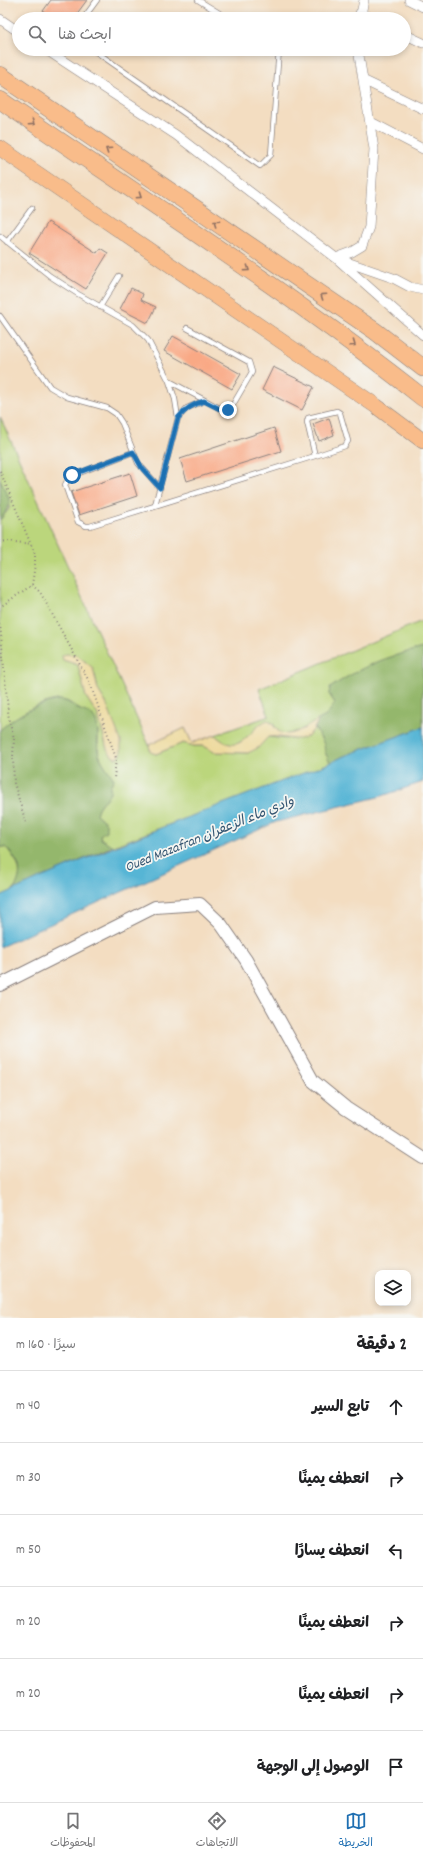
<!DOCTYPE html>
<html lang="ar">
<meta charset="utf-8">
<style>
body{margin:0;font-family:Dekko,"Playpen Sans Arabic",sans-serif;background:#f6f6f6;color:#202124;direction:rtl}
.controls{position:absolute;right:12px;bottom:12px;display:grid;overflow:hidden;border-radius:8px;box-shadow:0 2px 6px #0003}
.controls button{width:36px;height:36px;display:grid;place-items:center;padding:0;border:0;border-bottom:1px solid #e0e0e0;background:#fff;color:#202124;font:20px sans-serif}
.stop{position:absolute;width:12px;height:12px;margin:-9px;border:3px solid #1f6fb2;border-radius:50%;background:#fff}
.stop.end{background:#1f6fb2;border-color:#fff;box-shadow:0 1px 4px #0008}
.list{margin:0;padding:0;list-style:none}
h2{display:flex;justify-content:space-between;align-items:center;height:52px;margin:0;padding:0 16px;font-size:17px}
h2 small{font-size:13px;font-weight:400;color:#757577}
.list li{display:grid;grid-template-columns:26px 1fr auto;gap:12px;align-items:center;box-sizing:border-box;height:72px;padding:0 16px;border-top:1px solid #e0e0e0}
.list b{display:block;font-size:15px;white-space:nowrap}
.list em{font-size:13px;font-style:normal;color:#757577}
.icon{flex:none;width:22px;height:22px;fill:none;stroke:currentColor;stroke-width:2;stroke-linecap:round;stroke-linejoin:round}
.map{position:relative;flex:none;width:423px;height:1318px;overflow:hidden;direction:ltr}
.search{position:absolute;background:#fff;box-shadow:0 2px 6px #0003;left:12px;right:12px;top:12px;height:44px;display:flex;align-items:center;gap:10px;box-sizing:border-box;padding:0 14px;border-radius:22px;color:#757577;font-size:15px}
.sheet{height:484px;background:#fff}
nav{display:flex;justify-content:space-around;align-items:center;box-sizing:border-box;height:56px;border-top:1px solid #e0e0e0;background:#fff;font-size:11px;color:#757577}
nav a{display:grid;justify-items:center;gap:2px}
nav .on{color:#1f6fb2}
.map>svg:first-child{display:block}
.green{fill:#bbd67c;stroke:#6e7c5c;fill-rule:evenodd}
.forest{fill:#94b76c;stroke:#5b6c54}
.sand{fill:#eeda9e;stroke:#887e6c}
.water{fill:#56b5d5;stroke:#3c6c88}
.building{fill:#f9a985}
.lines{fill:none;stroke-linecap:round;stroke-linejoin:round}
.service-casing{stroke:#8a807e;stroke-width:6}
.minor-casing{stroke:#8a807e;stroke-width:10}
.tertiary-casing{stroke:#8a807e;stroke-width:14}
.primary-casing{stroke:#8a807e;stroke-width:16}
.motorway-casing{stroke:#8a807e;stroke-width:18}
.path{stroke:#8a807e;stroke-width:2;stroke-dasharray:1 3;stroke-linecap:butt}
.service{stroke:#fff;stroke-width:4.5}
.minor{stroke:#fff;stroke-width:9}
.tertiary{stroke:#fff;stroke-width:12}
.primary{stroke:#f9bc8a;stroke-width:15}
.motorway{stroke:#f9bc8a;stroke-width:17}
.oneway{stroke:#8e6f62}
.route{stroke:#1f6fb2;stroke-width:5}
.labels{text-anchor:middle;stroke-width:3.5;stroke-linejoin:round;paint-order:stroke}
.water-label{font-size:14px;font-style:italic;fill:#345571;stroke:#f6f6f2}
</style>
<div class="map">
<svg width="423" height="1318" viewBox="0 0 423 1318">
<rect width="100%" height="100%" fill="#f6f6f2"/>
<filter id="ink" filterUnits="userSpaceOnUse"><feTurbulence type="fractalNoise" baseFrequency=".025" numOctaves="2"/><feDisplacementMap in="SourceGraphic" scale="8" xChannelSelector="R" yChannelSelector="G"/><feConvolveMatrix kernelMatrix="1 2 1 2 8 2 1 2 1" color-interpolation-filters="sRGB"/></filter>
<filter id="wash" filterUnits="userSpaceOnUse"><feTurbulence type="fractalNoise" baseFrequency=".012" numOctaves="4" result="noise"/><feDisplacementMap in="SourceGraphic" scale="16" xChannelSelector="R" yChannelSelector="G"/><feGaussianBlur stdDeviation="0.9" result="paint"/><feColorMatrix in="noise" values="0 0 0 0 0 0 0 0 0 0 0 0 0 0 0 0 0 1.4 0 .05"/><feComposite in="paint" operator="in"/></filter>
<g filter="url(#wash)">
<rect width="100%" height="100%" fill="#f3ddc1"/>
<!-- green -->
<path class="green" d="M 0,417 L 149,745 L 151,752 L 156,754 L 183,743 L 194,746 L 204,746 L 214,752 L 248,753 L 268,737 L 286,739 L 309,734 L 315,728 L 324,744 L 325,752 L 330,763 L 113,846 L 101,839 L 100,835 L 106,823 L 96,814 C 97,811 98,807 100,805 C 105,797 112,797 110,786 L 114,779 C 107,770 98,758 98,746 C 98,738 99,730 96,722 C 92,714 85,713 79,709 C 74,707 71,702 66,701 C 49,695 13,718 0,730 L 0,520 L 9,509 L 10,501 L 0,479 ZM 81,658 L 86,662 L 95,674 L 98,690 L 106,703 L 115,729 L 107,749 L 98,715 L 86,697 L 78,665 L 63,660 Z
M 422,621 L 423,648 C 386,657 362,666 330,688 L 329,694 L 335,703 C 333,708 331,713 326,716 C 319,722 291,736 283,734 C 277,732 275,726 272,722 C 267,725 261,727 255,731 C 238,742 235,754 215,735 L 269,716 L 259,689 Z
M 0,847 L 6,847 C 16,859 26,874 14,889 C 11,892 4,894 0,896 Z"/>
<!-- forest -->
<path class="forest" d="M 0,479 C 10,500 14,501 0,520 Z
M 423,648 L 423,727 L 344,756 L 330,763 L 325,752 L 324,744 L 315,728 L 318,720 L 326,716 L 335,703 L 329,694 L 330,688 C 362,666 386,657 423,648 Z
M 58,700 C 67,700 71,704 78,709 C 82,711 88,712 92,715 C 102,727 95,742 99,755 C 103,764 109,771 114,779 L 110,786 C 112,797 105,797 100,805 C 98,807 97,811 96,814 L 106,823 L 106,831 L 100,835 L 101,839 L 113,846 L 14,890 C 24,869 20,865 6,847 L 0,847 L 0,730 C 16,715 37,704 58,700 Z"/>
<!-- sand -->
<path class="sand" d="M 66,654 L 77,655 L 93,668 L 98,690 L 106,703 L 121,741 L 121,755 L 116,758 L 112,756 L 107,749 L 98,715 L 86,697 L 78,665 L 63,660 L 62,656 Z
M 267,720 C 274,723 274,729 280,732 C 291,739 309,725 318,720 C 307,751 288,734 268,737 L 258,748 L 248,753 L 214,752 L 204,746 L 194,746 L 183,743 L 156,754 L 150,752 L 149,745 L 185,728 L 192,743 L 215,735 C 241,759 247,730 267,720 Z"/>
<!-- water -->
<path class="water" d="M 423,727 L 423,782 L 382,796 L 276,822 L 0,947 L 0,896 C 108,847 219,805 330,763 L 344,756 Z"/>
<g id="blocks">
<!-- building -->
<path class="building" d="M 51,0 L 87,0 L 73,19 L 54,19 L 43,11 Z
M 48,222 L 97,253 L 100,248 L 108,253 L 86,289 L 29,253 Z
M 131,288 L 143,294 L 141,300 L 156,307 L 148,323 L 120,309 Z
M 173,336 L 241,374 L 232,389 L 164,351 Z
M 273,367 L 314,387 L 302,410 L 262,390 Z
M 329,418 L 334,435 L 319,441 L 313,424 Z
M 274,428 L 281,451 L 187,481 L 180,459 Z
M 130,473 L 137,496 L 79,515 L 71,492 Z"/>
</g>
</g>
<g filter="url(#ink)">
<use href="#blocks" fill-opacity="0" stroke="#8a807e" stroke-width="1"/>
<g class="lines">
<!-- service casing -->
<g class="service-casing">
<path id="service" d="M 198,0 L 229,19
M 83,19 L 97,0
M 92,49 L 260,166 L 271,155 L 279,49
M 56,56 L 62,49
M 0,236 L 50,276 L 78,294 L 133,325 L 148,340 L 169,381 L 175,399 L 178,418 L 155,505
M 7,242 L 32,208
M 100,307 L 119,276
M 0,316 L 50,387 L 67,397 L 107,408 L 116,414 L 122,423 L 138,463 L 160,488
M 169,381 L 225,411 L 231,408 L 252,372 L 249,362 L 187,328
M 178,418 L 187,408 L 204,401
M 133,452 L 69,477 L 65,485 L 78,522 L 86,526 L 90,526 L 315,456 L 345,446 L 348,441 L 340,413 L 337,411 L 308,418 L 307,422 L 315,456"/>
</g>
<!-- minor casing -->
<g class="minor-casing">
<path id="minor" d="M 409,0 L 423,7
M 360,13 L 374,19
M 0,19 L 19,32
M 360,19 L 364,0
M 404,34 L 423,43
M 45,49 L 176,135 L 336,258 L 352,252 L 362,246 L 369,227 L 374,149 L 358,49
M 363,80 L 423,109
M 371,122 L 423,149
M 336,258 L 423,335
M 341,260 L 393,278 L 410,287 L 423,290"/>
</g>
<!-- tertiary casing -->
<g class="tertiary-casing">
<path id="tertiary" d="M 0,985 L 155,907 L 200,904 L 221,924 L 246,960 L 313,1081 L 346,1108 L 423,1158"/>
</g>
<!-- primary casing -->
<g class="primary-casing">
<path id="primary" d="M 0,148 L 376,406 L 423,441"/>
</g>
<!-- motorway casing -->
<g class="motorway-casing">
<path id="motorway" d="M 0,75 L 375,331 L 423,368
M 0,100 C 142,198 288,291 423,398"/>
</g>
<!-- path -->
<path class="path" d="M 0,471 L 35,554 L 35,564 L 32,585 L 0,607
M 0,542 L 7,541 L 32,544
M 32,585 L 40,592 L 90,683 L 116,758 L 114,779
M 0,624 L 9,721 L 14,738 L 13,757 L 14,783 L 26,823"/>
<!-- service -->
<use href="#service" class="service"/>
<!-- minor -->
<use href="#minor" class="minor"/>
<!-- tertiary -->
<use href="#tertiary" class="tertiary"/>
<!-- primary -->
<use href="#primary" class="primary"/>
<!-- motorway -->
<use href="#motorway" class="motorway"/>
</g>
<!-- one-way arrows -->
<defs><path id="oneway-chevron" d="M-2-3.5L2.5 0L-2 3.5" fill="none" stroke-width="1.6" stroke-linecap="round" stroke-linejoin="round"/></defs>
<g class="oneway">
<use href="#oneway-chevron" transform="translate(32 123) rotate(34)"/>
<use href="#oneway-chevron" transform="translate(108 150) rotate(-146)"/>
<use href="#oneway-chevron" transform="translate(139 196) rotate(34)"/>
<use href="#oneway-chevron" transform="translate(216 223) rotate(-146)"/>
<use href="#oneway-chevron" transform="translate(247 269) rotate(34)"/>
<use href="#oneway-chevron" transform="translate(323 296) rotate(-146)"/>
<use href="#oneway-chevron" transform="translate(353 344) rotate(35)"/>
</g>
</g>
<g class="lines" filter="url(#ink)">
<!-- route -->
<path class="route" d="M 72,475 L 133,452 L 142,468 L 160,488 L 178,418 C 185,409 193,404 204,401 L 222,410 L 228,410"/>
</g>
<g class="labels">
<!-- water labels -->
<g class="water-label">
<text transform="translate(209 833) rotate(-22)" y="5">Oued Mazafran وادي ماء الزعفران</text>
</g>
</g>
</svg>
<div class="controls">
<button><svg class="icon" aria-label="layers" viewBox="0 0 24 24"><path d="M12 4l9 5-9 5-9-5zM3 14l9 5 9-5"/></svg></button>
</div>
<div class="stop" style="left:72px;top:475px"></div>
<div class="stop end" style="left:228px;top:410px"></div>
<div class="search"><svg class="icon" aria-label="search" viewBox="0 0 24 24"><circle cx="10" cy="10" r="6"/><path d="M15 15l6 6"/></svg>ابحث هنا</div>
</div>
<section class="sheet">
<h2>2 دقيقة<small>سيرًا · 160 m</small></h2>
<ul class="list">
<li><svg class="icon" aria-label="ahead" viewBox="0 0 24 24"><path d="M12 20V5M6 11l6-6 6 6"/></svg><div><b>تابع السير</b></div><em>40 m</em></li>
<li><svg class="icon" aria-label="right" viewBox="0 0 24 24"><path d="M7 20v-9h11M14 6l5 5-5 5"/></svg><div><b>انعطف يمينًا</b></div><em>30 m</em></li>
<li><svg class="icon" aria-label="left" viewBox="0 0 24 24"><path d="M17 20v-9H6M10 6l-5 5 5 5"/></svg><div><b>انعطف يسارًا</b></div><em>50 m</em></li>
<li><svg class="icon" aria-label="right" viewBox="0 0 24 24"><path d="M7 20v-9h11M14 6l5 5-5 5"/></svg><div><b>انعطف يمينًا</b></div><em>20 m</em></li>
<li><svg class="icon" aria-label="right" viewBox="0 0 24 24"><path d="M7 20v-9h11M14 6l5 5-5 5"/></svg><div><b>انعطف يمينًا</b></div><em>20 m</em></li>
<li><svg class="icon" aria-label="arrive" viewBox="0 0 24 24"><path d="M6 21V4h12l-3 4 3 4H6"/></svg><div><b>الوصول إلى الوجهة</b></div></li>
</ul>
</section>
<nav>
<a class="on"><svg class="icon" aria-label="map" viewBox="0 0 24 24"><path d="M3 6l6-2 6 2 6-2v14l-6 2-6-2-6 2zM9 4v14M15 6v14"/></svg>الخريطة</a>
<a><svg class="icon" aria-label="directions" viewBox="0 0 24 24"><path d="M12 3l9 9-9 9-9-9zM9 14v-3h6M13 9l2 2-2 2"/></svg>الاتجاهات</a>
<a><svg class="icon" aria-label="saved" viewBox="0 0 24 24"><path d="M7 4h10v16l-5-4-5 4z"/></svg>المحفوظات</a>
</nav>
